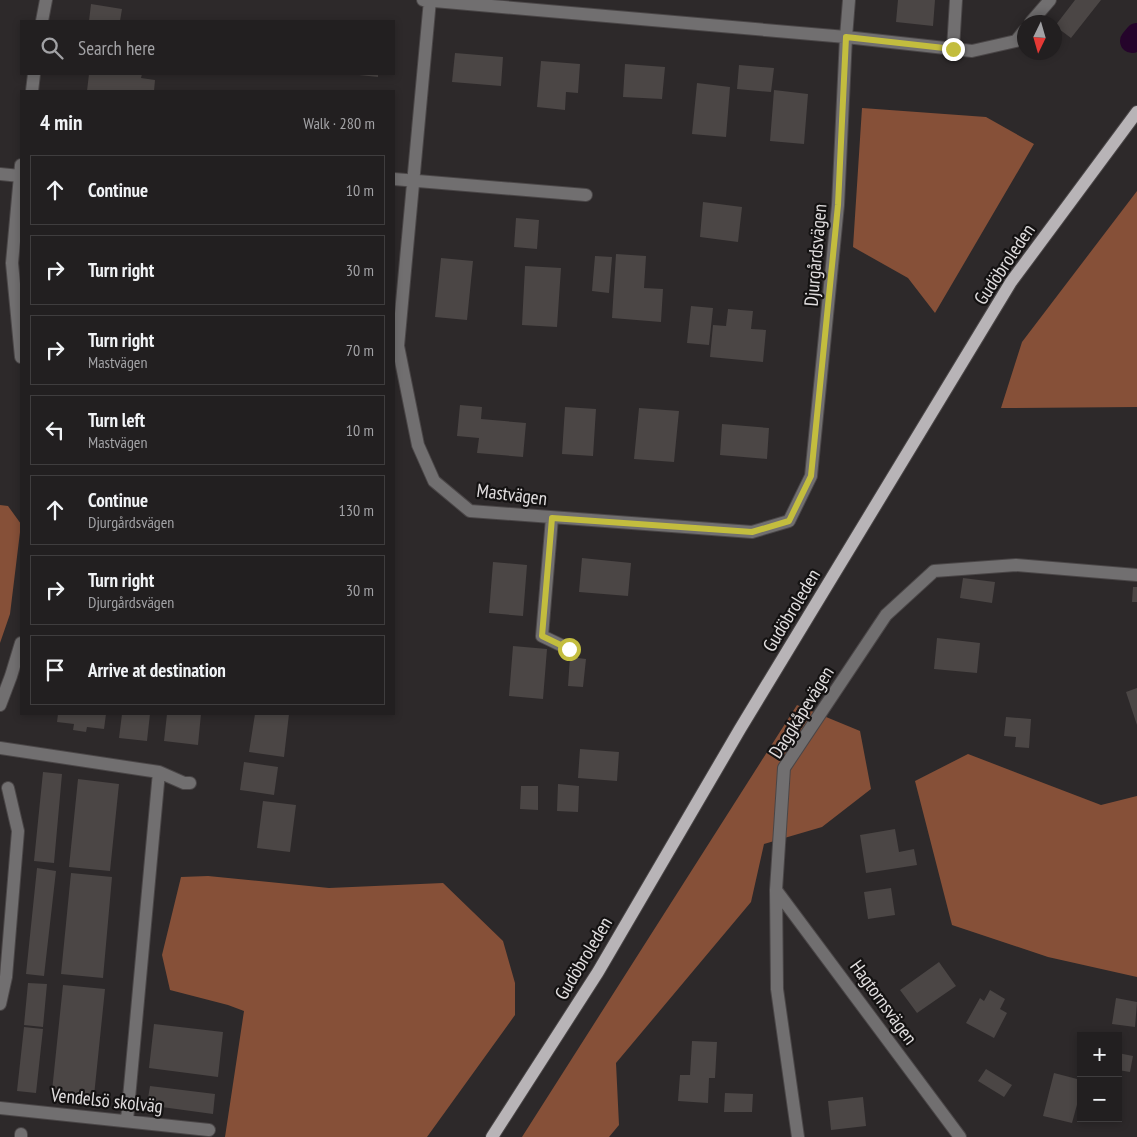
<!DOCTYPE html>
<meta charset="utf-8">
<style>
body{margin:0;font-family:"PT Sans Narrow",sans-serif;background:#2e2c2d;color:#f1f3f6}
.controls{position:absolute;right:15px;bottom:15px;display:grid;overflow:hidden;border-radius:0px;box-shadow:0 2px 8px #0003}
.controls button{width:45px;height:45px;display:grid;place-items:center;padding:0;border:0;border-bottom:1px solid #3f3d3e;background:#221f20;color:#f1f3f6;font:25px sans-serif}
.compass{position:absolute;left:1017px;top:15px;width:45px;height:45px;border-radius:50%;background:#221f20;box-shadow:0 2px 8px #0003;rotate:185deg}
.stop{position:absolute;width:15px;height:15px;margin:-11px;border:4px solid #c3bd3e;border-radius:50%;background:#fff}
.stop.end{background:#c3bd3e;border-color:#fff;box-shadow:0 1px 5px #0008}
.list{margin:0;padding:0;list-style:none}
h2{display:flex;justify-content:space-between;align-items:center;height:65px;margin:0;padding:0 20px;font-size:21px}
h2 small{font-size:16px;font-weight:400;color:#a2a2a5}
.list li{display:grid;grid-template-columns:32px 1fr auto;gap:15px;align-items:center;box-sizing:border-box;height:70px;margin:0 10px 10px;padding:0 10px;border:1px solid #3f3d3e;border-radius:0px}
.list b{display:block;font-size:19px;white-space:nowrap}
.list p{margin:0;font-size:16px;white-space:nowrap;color:#a2a2a5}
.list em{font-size:16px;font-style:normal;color:#a2a2a5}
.icon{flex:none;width:28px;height:28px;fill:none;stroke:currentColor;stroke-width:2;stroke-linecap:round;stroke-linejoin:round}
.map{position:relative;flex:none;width:1137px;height:1137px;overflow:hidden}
.search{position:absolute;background:#221f20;box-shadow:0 2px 8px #0003;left:20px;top:20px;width:375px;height:55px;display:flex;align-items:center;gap:12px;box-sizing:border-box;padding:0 18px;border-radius:0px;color:#a2a2a5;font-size:19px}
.panel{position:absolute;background:#221f20;box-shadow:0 2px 8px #0003;left:20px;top:90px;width:375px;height:625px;border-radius:0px}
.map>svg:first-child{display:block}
.forest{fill:#865038}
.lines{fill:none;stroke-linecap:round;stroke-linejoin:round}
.canal{stroke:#25042b;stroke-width:24}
.building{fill:#4b4645}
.minor-casing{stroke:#4a4647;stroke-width:14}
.major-casing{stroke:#4a4647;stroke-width:14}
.minor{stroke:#716f70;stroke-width:12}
.major{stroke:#b8b4b7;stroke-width:12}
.route{stroke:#c3bd3e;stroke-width:6}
.labels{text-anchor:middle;stroke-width:4.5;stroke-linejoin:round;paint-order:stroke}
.street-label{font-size:19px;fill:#e1dedf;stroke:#141212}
</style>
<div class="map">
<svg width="1137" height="1137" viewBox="0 0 1137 1137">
<rect width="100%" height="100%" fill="#2d292a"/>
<!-- forest -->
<path class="forest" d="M 862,108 L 986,117 L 1034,144 L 935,313 L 908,278 L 853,247 Z
M 1137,191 L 1137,407 L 1001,408 L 1022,342 Z
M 0,505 L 8,506 L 21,524 L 10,614 L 0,643 Z
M 797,705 L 860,731 L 871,789 L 822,827 L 764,844 L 751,902 L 616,1063 L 619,1125 L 609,1137 L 522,1137 Z
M 968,754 L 1101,805 L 1137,796 L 1137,977 L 1048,957 L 952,925 L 915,781 Z
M 208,876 L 329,888 L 443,883 L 503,941 L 515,983 L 515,1015 L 427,1137 L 225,1137 L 244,1011 L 228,1005 L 170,990 L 162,955 L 181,877 Z"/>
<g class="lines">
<!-- canal -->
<path class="canal" d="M 1132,41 L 1137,35"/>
</g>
<!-- building -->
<path class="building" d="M 898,0 L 935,0 L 933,26 L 896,22 Z
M 1075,0 L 1101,0 L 1071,38 L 1055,26 Z
M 91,4 L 122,9 L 120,21 L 89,21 Z
M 455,53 L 503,57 L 501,86 L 452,82 Z
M 541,61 L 580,64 L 578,93 L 566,92 L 565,110 L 537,107 Z
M 625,64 L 665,67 L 662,99 L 623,97 Z
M 739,65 L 774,68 L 771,92 L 737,89 Z
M 89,74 L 142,74 L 141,78 L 155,80 L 154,91 L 87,91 Z
M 359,74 L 378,74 L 378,77 L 359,75 Z
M 697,83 L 730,87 L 726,137 L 692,134 Z
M 774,90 L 808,94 L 804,144 L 770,141 Z
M 703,202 L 742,207 L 738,242 L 700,237 Z
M 516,218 L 539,220 L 537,249 L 514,247 Z
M 616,254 L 646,256 L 644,288 L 663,289 L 661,322 L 612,318 Z
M 595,256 L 612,257 L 609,293 L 592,291 Z
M 441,258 L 473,261 L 467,320 L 435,317 Z
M 525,266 L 561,268 L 557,327 L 522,325 Z
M 691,306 L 713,308 L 709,345 L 687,343 Z
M 728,309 L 753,311 L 751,329 L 766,330 L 763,362 L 710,357 L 713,325 L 726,326 Z
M 460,405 L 482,407 L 481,419 L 526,423 L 523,457 L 477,453 L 479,438 L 457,436 Z
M 565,407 L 596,409 L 593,456 L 562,454 Z
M 639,408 L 679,411 L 674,462 L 634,459 Z
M 722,424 L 769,428 L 767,459 L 720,455 Z
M 582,558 L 631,563 L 628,596 L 579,592 Z
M 493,562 L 527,565 L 523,616 L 489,613 Z
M 963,578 L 995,582 L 992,603 L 960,598 Z
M 1133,587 L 1137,587 L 1137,602 L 1132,602 Z
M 937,638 L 980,643 L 977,673 L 934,669 Z
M 513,646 L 547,649 L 543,699 L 509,696 Z
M 570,657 L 586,659 L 583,687 L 568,686 Z
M 1137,688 L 1137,725 L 1126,692 Z
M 58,714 L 106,714 L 104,729 L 87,727 L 86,732 L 73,730 L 74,724 L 57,722 Z
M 122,714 L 150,714 L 147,741 L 119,738 Z
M 167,714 L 201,714 L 198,745 L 164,741 Z
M 255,714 L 289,714 L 284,757 L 249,752 Z
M 1006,717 L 1031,719 L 1029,748 L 1015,747 L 1016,737 L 1004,736 Z
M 580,749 L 619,752 L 617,781 L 578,778 Z
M 244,762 L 278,767 L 274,795 L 240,790 Z
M 43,772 L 62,774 L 54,863 L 34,861 Z
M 78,779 L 119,784 L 110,871 L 69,867 Z
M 558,784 L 579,786 L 578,812 L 557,811 Z
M 521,786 L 538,786 L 538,810 L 520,809 Z
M 263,801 L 296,805 L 290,852 L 257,848 Z
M 895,829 L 899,852 L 914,849 L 917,865 L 866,873 L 860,835 Z
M 37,868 L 56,871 L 44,976 L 26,974 Z
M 71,873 L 112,877 L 103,978 L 61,974 Z
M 891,888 L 895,915 L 868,919 L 864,892 Z
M 939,962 L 956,986 L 917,1013 L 900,990 Z
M 28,983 L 47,984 L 43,1027 L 24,1025 Z
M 63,985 L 105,989 L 94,1096 L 52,1091 Z
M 990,990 L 1005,999 L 1000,1009 L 1007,1013 L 994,1038 L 966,1023 L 980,998 L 984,1001 Z
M 1116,998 L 1137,1002 L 1135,1027 L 1112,1024 Z
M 154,1024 L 223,1032 L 218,1077 L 149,1068 Z
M 24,1027 L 43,1029 L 36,1093 L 17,1091 Z
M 692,1041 L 717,1042 L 715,1078 L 709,1078 L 708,1103 L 678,1101 L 680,1075 L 690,1075 Z
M 1118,1053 L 1133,1056 L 1130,1072 L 1118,1070 Z
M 986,1069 L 1012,1085 L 1004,1097 L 978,1081 Z
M 1054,1073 L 1081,1080 L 1081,1090 L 1072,1123 L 1043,1116 Z
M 150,1086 L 215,1094 L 213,1114 L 147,1105 Z
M 725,1093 L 753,1094 L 752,1112 L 724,1112 Z
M 863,1097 L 866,1126 L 831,1130 L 828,1101 Z"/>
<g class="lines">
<!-- minor casing -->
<g class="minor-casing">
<path id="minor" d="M 423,0 L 846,37 L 972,51 L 1016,41 L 1024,31
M 430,0 L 398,346 L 418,445 L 434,481 L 470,511 L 752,532 L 789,521 L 811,476 L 838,205 L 846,37 L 849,0
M 42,21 L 46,0
M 1031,22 L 1050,0
M 953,49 L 956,0
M 32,91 L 34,74
M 21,165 L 12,263 L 21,357
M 0,174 L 20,176
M 394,179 L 586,195
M 552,518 L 542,636 L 569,649
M 0,705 L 11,676 L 21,643
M 0,748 L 159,772 L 184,783 L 190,783
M 776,890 L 960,1137
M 0,1004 L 6,977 L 18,831 L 8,788
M 0,1108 L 209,1130
M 127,1120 L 159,772
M 21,1137 L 21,1134
M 798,1137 L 777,989 L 776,890 L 784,768 L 886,615 L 934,571 L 1016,565 L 1137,575"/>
</g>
<!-- major casing -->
<g class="major-casing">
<path id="major" d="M 492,1137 L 598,972 L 740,729 L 1011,282 L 1137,112"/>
</g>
<!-- minor -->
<use href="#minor" class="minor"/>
<!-- major -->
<use href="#major" class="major"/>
</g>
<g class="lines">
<!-- route -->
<path class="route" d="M 569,649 L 542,636 L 552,518 L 752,532 L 789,521 L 811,476 L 838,205 L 846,37 L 953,49"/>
</g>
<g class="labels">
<!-- street labels -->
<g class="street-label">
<text transform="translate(815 255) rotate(-85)" y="7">Djurgårdsvägen</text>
<text transform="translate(1004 264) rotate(-56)" y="7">Gudöbroleden</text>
<text transform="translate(512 494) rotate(7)" y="7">Mastvägen</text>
<text transform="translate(791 610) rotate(-59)" y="7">Gudöbroleden</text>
<text transform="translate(801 712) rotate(-58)" y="7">Daggkåpevägen</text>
<text transform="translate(583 958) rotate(-59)" y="7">Gudöbroleden</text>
<text transform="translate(884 1002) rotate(54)" y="7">Hagtornsvägen</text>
<text transform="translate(107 1100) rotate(6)" y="7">Vendelsö skolväg</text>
</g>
</g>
</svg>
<div class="controls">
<button>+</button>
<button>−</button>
</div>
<svg class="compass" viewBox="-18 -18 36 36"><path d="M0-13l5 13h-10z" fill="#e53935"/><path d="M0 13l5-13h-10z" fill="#a2a2a5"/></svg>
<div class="stop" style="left:569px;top:649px"></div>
<div class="stop end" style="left:953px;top:49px"></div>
<div class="search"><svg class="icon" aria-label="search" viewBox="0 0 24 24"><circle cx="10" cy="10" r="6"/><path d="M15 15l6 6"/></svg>Search here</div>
<section class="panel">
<h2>4 min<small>Walk · 280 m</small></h2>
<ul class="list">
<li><svg class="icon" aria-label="ahead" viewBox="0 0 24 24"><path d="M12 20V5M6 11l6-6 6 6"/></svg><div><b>Continue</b></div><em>10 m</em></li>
<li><svg class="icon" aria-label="right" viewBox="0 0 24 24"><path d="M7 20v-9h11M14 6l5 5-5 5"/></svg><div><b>Turn right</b></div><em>30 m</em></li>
<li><svg class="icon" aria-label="right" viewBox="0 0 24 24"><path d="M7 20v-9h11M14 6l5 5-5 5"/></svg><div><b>Turn right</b><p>Mastvägen</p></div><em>70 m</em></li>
<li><svg class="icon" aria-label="left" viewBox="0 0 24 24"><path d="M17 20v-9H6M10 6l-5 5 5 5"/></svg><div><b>Turn left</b><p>Mastvägen</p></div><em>10 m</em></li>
<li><svg class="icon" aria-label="ahead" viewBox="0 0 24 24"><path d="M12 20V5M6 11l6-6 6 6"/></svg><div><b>Continue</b><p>Djurgårdsvägen</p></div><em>130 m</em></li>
<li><svg class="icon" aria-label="right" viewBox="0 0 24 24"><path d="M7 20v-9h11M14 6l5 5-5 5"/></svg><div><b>Turn right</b><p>Djurgårdsvägen</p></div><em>30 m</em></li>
<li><svg class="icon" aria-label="arrive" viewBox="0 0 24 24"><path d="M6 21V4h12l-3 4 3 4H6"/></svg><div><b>Arrive at destination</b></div></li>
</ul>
</section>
</div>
